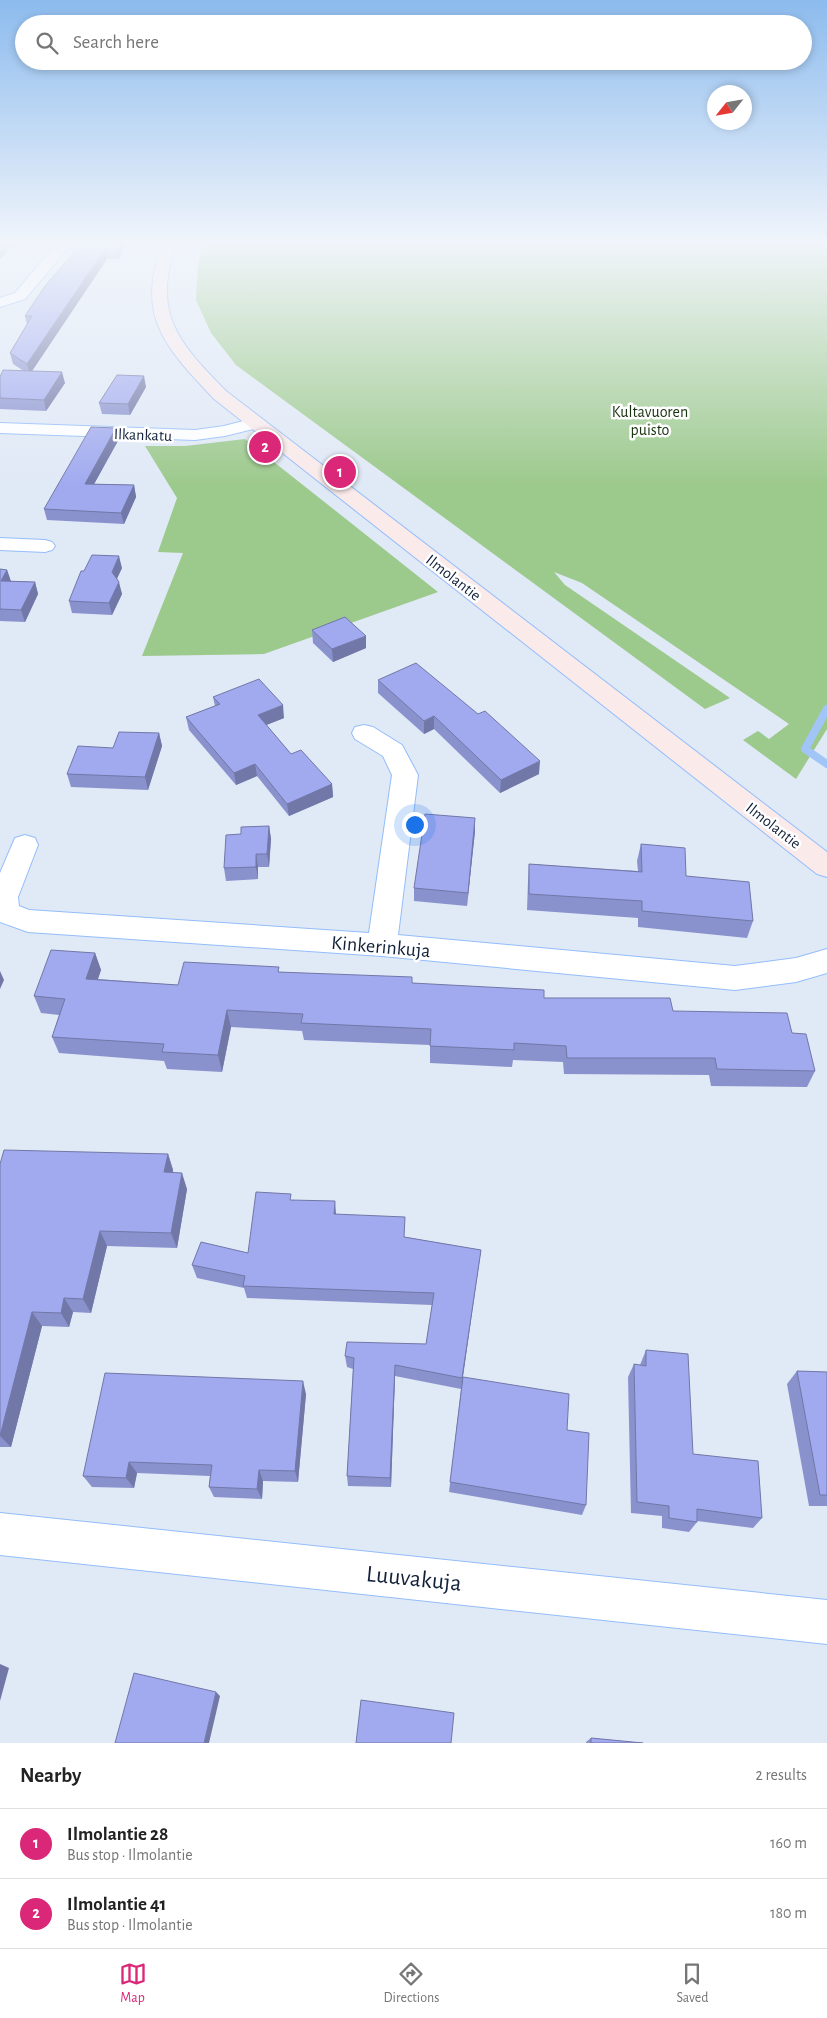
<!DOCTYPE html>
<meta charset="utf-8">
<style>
body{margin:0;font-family:"Alegreya Sans",sans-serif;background:#f6f6f6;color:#222}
.compass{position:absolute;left:707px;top:85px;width:45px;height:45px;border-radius:50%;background:#fff;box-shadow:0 2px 8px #0003;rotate:239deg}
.you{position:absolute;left:414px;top:824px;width:18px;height:18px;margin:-12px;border:4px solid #fff;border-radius:50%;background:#1a73e8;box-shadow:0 0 0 8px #1a73e833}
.badge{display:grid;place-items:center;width:32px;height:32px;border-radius:50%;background:#db2777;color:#fff;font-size:16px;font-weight:700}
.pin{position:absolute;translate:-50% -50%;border:2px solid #fff;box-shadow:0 1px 5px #0006}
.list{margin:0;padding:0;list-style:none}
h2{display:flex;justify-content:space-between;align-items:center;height:65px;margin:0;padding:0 20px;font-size:21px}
h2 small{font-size:16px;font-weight:400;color:#767676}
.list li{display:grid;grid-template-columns:32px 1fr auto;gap:15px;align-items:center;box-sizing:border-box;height:70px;padding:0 20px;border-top:1px solid #e0e0e0}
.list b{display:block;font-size:19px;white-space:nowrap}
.list p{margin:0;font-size:16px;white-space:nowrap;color:#767676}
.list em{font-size:16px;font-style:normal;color:#767676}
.icon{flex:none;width:28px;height:28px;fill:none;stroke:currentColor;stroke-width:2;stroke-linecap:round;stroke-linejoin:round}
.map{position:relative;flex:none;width:827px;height:1743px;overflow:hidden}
.search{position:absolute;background:#fff;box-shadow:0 2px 8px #0003;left:15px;right:15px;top:15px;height:55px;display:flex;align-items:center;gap:12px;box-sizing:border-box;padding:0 18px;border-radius:28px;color:#767676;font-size:19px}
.sheet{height:205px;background:#fff}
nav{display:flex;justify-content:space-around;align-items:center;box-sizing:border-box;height:70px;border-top:1px solid #e0e0e0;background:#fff;font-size:14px;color:#767676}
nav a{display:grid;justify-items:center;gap:2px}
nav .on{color:#db2777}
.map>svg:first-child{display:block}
.green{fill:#9cc98c}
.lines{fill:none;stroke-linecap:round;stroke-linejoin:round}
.stream{stroke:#a2c5f8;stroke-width:8}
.street-casing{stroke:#93bdfb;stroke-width:2}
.secondary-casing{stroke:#93bdfb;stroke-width:2}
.street{fill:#fff;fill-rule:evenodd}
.secondary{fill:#faeaea;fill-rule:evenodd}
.wall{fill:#8a92ce}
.shaded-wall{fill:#7177a7}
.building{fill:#a1aaef;stroke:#7177a7}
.labels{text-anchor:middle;stroke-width:5;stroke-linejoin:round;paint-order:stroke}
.far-park-label{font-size:16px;fill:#19320f;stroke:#fff}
.far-street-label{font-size:16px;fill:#122139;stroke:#fff}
.street-label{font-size:20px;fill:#122139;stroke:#fff}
.near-street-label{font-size:24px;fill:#122139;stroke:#fff}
</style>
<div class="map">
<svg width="827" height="1743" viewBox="0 0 827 1743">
<rect width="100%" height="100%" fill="#e0e9f6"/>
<!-- green -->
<path class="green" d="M 203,242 L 827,242 L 827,729 L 796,779 L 743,740 L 758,731 L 769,739 L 789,724 L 582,583 L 554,572 L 565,585 L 730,698 L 705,709 L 236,365 L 211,333 L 196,300 L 198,264 Z
M 245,439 L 438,592 L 264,654 L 142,656 L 183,553 L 158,552 L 177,498 L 145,446 L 185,446 Z"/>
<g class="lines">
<!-- stream -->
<path class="stream" d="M 827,709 L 805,749 L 827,764"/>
<!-- street casing -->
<g class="street-casing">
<path id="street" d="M 58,242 L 73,242 L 25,299 L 0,307 L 0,298 L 15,293 Z
M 255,418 L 261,419 L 264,423 L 261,427 L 225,436 L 195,440 L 0,433 L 0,423 L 195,430 L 224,426 Z
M 0,538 L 45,540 L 52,542 L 55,546 L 52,550 L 45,552 L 0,550 Z
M 364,725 L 373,727 L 402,745 L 418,775 L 398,935 L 735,966 L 796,958 L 827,949 L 827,973 L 796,982 L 735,990 L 382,956 L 28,932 L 0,922 L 0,873 L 15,838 L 25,835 L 35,838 L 38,845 L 18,897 L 19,906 L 29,910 L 369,933 L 392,775 L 383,756 L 355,739 L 352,733 L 355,727 Z
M 0,1513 L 827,1600 L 827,1644 L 0,1555 Z"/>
</g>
<!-- secondary casing -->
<g class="secondary-casing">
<path id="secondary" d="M 163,242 L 177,242 C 151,313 178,342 226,391 L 827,852 L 827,877 L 817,874 L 214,399 C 164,346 135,316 163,242 Z"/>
</g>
<!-- street -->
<use href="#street" class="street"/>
<!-- secondary -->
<use href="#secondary" class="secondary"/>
</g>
<!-- wall -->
<path class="wall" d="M 0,242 L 25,242 L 22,245 L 14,245 Z
M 83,242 L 126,242 L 119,259 L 107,259 L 32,371 L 65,383 L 46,411 L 0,409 L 0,377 L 24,371 L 13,364 L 10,353 L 27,325 L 25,316 Z
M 146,387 L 130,415 L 102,414 L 99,403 Z
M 119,439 L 94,484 L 134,485 L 136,497 L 124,524 L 47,520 L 44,509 Z
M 122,568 L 117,579 L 122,594 L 112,615 L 72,613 L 69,601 Z
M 0,569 L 7,570 L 11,581 L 35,582 L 38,594 L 25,622 L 0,621 Z
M 312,630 L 366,648 L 333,662 L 313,643 Z
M 378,680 L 539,774 L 500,793 L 434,729 L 424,734 L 378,693 Z
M 213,697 L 284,718 L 266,725 L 291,754 L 332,784 L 333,797 L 289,816 L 257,776 L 236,785 L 189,730 L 186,717 L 215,706 Z
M 159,733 L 162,746 L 148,790 L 71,787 L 67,774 L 113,748 Z
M 269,826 L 271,839 L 269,867 L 258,867 L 258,879 L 226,881 L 224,868 L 241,834 Z
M 475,831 L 467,906 L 414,901 L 414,888 Z
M 641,844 L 686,876 L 753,921 L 747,938 L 638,927 L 638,918 L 527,910 L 528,881 L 529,864 L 638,871 L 637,861 Z
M 95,953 L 101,970 L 98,979 L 178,985 L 280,972 L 412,983 L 544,998 L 673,1011 L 792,1033 L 815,1071 L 807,1087 L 711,1086 L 709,1075 L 564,1074 L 563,1062 L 513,1060 L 512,1067 L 430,1063 L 430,1045 L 304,1040 L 302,1031 L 231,1027 L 222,1072 L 167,1069 L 164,1061 L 59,1053 L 52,1037 L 59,1015 L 41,1013 L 34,996 Z
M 168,1154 L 173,1170 L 173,1172 L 187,1189 L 177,1248 L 107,1246 L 91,1313 L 73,1312 L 69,1327 L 42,1326 L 11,1447 L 0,1447 L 0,1164 Z
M 292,1200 L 336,1214 L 405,1237 L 481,1250 L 463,1377 L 567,1430 L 586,1505 L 582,1515 L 449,1492 L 461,1389 L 395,1376 L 391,1487 L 348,1486 L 347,1476 L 353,1369 L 347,1367 L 345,1356 L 426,1344 L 432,1305 L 247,1298 L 244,1288 L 197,1278 L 192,1265 L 248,1253 Z
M 646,1350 L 693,1454 L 762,1518 L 753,1528 L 697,1521 L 697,1522 L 689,1532 L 662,1528 L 662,1516 L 631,1513 L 628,1377 L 634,1364 L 640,1365 Z
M 797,1371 L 827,1372 L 827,1506 L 809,1506 L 787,1384 Z
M 306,1394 L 298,1482 L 263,1481 L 262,1499 L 214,1497 L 209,1487 L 210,1476 L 137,1473 L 134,1488 L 92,1487 L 83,1476 Z
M 591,1738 L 643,1743 L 586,1743 L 586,1742 Z"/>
<!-- shaded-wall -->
<path class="shaded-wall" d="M 4,242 L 13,242 L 14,245 L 0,259 L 0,247 Z
M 121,242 L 126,242 L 119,259 L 117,250 Z
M 105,249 L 107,259 L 30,374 L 27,364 Z
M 62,372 L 65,383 L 46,411 L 44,400 Z
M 144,376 L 146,387 L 130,415 L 128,404 Z
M 116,428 L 119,439 L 88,495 L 85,484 Z
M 134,485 L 136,497 L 124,524 L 121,513 Z
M 119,556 L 122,568 L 114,584 L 112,572 Z
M 7,570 L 11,582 L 1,581 Z
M 35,582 L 38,594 L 25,622 L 21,610 Z
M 119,582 L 122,594 L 112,615 L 109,603 Z
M 366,636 L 366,648 L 333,662 L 332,649 Z
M 283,705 L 284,718 L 259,728 L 258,715 Z
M 434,716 L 434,729 L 424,734 L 424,721 Z
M 159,733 L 162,746 L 148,790 L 145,777 Z
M 540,761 L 539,774 L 500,793 L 501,780 Z
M 255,764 L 257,776 L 236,785 L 234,773 Z
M 332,784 L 333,797 L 289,816 L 287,804 Z
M 475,818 L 475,831 L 467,906 L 468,893 Z
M 269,826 L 271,839 L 269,867 L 267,854 Z
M 256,854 L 258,867 L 258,879 L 256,867 Z
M 95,953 L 101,970 L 92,996 L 86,979 Z
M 0,971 L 4,980 L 0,989 Z
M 227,1010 L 231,1027 L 222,1072 L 218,1055 Z
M 168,1154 L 173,1170 L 170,1188 L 164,1172 Z
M 182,1173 L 187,1189 L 177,1248 L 171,1233 Z
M 335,1201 L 336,1214 L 334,1214 Z
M 100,1231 L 107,1246 L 91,1313 L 83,1299 Z
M 481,1250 L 479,1262 L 461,1389 L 462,1378 Z
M 64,1298 L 73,1312 L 69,1327 L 61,1313 Z
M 32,1312 L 42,1326 L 11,1447 L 0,1436 Z
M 395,1365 L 395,1376 L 391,1487 L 390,1478 Z
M 303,1381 L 306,1394 L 298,1482 L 295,1471 Z
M 129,1462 L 137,1473 L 134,1488 L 126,1478 Z
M 259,1470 L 263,1481 L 262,1499 L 257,1489 Z
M 0,1664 L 9,1668 L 0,1701 Z
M 216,1692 L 220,1696 L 209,1743 L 204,1743 Z"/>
<!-- building -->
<path class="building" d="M 0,242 L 4,242 L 0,247 Z
M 83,242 L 121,242 L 117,250 L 105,249 L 27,364 L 10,353 L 32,316 L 25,316 L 45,286 Z
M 3,370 L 62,372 L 44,400 L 0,398 L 0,377 Z
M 117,375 L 144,376 L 128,404 L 99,403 Z
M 91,427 L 116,428 L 85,484 L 134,485 L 121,513 L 44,509 Z
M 92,555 L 119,556 L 112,572 L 119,582 L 109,603 L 69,601 L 81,571 L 84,571 Z
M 0,569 L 7,570 L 1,581 L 35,582 L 21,610 L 0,609 Z
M 345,617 L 366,636 L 332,649 L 312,630 Z
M 416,663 L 478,714 L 485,711 L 540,761 L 501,780 L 434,716 L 424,721 L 378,680 Z
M 259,679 L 283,705 L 258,715 L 291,754 L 301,750 L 332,784 L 287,804 L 255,764 L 234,773 L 186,717 L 220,704 L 213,697 Z
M 119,732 L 159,733 L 145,777 L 67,774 L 78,746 L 113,748 Z
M 425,814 L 475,818 L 468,893 L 414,888 Z
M 269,826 L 267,854 L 256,854 L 256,867 L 224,868 L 226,835 L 241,834 L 241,827 Z
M 641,844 L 685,848 L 686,876 L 749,882 L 753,921 L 642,911 L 642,901 L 529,894 L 529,864 L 642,872 Z
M 51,950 L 95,953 L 86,979 L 178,985 L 184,962 L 279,967 L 278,972 L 412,977 L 412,983 L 544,990 L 544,998 L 670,998 L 673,1011 L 787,1013 L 792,1033 L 806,1034 L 815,1071 L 717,1069 L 715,1058 L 567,1058 L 566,1046 L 514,1043 L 514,1050 L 430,1046 L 431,1029 L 301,1023 L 303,1014 L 227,1010 L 218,1055 L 162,1052 L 164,1044 L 52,1037 L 65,999 L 34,996 Z
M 4,1150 L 168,1154 L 164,1172 L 182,1173 L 171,1233 L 100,1231 L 83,1299 L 64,1298 L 61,1313 L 32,1312 L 0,1436 L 0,1164 Z
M 256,1192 L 291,1194 L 290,1200 L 335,1201 L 334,1214 L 405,1217 L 404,1237 L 481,1250 L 462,1378 L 395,1365 L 390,1478 L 347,1476 L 354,1358 L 345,1356 L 347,1342 L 426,1344 L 434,1293 L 243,1286 L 245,1276 L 192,1265 L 201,1242 L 248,1253 Z
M 646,1350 L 688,1354 L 693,1454 L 758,1461 L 762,1518 L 697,1509 L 697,1522 L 669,1518 L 669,1506 L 637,1502 L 634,1364 L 646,1366 Z
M 797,1371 L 827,1372 L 827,1495 L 820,1495 Z
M 105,1373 L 303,1381 L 295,1471 L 259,1470 L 257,1489 L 209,1487 L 212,1465 L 129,1462 L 126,1478 L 83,1476 Z
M 463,1377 L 569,1394 L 567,1430 L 589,1433 L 586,1505 L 450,1482 Z
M 134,1673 L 216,1692 L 204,1743 L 115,1743 Z
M 361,1700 L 454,1713 L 451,1743 L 356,1743 Z
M 591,1738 L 643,1743 L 591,1743 Z"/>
<!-- sky -->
<linearGradient id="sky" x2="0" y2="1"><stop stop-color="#8cbbee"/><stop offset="0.5" stop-color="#f1f5fb"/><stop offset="1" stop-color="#f1f5fb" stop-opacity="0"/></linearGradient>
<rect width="827" height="486" fill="url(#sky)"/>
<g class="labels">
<!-- far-park labels -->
<g class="far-park-label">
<text x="650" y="417">Kultavuoren<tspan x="650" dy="18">puisto</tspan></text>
</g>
<!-- far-street labels -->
<g class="far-street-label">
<text transform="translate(143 434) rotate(2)" y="6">Ilkankatu</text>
<text transform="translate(454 577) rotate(38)" y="6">Ilmolantie</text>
<text transform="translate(774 825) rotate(38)" y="6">Ilmolantie</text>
</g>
<!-- street labels -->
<g class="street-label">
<text transform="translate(381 946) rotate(5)" y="7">Kinkerinkuja</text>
</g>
<!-- near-street labels -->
<g class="near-street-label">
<text transform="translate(414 1578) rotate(6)" y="8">Luuvakuja</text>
</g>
</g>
</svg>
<svg class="compass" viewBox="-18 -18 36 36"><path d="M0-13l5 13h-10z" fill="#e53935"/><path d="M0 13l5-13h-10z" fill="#767676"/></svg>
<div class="you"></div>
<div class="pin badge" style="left:340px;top:472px">1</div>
<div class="pin badge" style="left:265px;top:447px">2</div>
<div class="search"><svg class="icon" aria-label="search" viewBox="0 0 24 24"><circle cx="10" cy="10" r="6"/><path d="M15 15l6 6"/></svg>Search here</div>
</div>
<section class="sheet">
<h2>Nearby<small>2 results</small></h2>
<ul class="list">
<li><span class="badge">1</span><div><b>Ilmolantie 28</b><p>Bus stop · Ilmolantie</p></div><em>160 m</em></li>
<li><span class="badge">2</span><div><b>Ilmolantie 41</b><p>Bus stop · Ilmolantie</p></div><em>180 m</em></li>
</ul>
</section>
<nav>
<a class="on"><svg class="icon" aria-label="map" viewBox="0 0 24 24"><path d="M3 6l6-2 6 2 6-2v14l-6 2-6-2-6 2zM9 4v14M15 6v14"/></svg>Map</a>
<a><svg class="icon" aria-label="directions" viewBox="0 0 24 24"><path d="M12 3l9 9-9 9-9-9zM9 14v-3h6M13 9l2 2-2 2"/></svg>Directions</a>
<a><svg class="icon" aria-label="saved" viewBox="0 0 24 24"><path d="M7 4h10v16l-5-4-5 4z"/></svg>Saved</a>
</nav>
